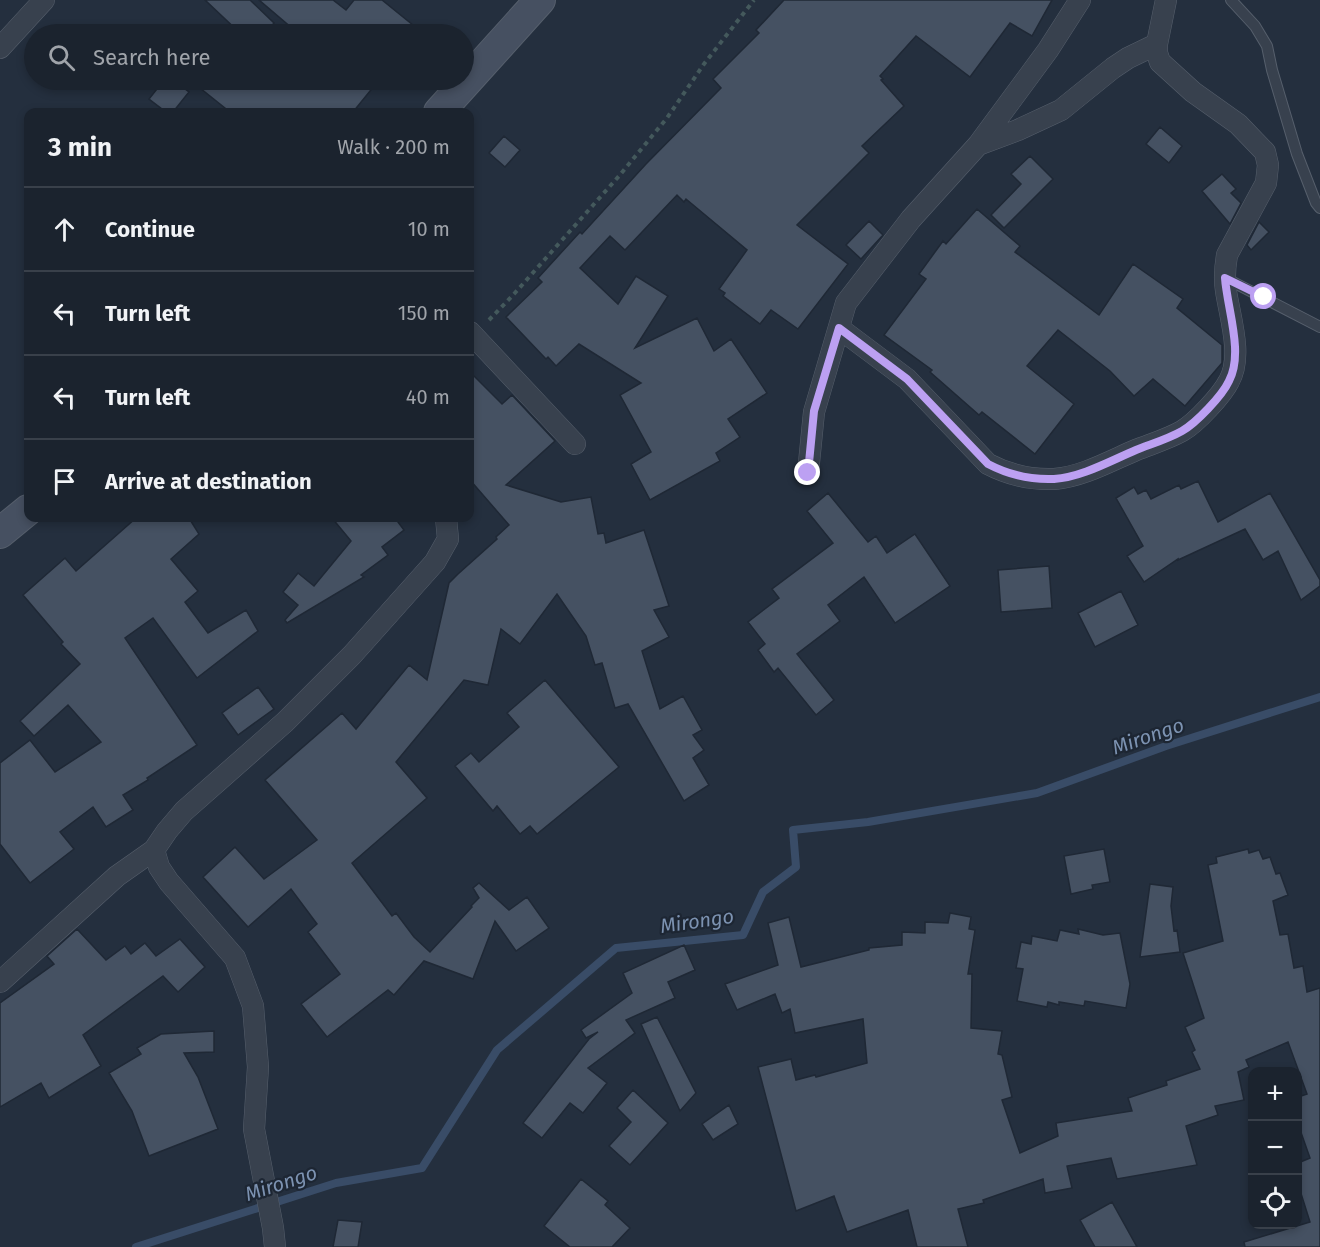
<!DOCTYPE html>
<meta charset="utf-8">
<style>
body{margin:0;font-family:"Fira Sans",sans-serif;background:#282f3a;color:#f1f3f6}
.controls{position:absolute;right:18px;bottom:18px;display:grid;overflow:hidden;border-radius:12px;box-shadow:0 3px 9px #0003}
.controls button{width:54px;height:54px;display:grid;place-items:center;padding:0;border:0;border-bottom:2px solid #39404a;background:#1b232e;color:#f1f3f6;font:30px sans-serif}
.stop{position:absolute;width:18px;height:18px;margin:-14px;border:4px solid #bca0f2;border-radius:50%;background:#fff}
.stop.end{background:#bca0f2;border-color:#fff;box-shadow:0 2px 6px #0008}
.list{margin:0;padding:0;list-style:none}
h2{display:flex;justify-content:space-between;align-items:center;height:78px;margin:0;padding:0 24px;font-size:26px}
h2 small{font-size:20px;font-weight:400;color:#a0a4aa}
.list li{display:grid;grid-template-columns:39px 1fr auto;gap:18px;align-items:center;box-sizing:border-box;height:84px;padding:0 24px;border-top:2px solid #39404a}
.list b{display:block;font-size:22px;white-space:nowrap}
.list em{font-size:20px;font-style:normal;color:#a0a4aa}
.icon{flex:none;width:33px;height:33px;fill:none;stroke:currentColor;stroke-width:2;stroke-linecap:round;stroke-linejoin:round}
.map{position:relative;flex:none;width:1320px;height:1247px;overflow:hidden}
.search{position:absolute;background:#1b232e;box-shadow:0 3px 9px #0003;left:24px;top:24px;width:450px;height:66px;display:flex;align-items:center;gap:15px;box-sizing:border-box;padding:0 21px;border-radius:33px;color:#a0a4aa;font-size:22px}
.panel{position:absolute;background:#1b232e;box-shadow:0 3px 9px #0003;left:24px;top:108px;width:450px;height:414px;border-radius:12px}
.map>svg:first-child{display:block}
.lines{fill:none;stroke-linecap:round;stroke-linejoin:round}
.stream{stroke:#394c67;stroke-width:8}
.building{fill:#455162;stroke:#1f2835;stroke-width:1.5}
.lane-casing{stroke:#565f6c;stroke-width:12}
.street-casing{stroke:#565f6c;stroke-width:22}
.secondary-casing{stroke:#565f6c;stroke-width:32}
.path{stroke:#44595c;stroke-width:4;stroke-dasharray:4.5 4.5;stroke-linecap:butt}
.lane{stroke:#38414e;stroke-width:10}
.street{stroke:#38414e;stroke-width:21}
.secondary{stroke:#465061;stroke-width:30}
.route{stroke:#bca0f2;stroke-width:8}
.labels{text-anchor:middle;stroke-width:4.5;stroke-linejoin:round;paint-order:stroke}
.water-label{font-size:20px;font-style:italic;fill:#7c92b1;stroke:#1d2633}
</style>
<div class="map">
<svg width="1320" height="1247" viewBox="0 0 1320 1247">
<rect width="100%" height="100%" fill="#242f3e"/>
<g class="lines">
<!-- stream -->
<path class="stream" d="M 136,1247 L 336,1183 L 422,1168 L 497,1050 L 616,948 L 743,935 L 763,892 L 796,867 L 793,830 L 868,822 L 1037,793 L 1166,746 L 1320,697"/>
</g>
<!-- building -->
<path class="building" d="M 205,0 L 250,0 L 274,23 L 263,34 L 241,34 Z
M 259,0 L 333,0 L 346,10 L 354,0 L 382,0 L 424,34 L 299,34 Z
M 784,0 L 1052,0 L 1032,36 L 1010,23 L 970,77 L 916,36 L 880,76 L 883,79 L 881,80 L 904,106 L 862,146 L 869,153 L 797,225 L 848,264 L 798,329 L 771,310 L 760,324 L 723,296 L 725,293 L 719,289 L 747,250 L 686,199 L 684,202 L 677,195 L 625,250 L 610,236 L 580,268 L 618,304 L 636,276 L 668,296 L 635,348 L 697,318 L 714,351 L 731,339 L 767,393 L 728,419 L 740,437 L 716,453 L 720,461 L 650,500 L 631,464 L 651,452 L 620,395 L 641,383 L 579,344 L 556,366 L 548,357 L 546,359 L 506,317 L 542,282 L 538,278 L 580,232 L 582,234 L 646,164 L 721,88 L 713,79 L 759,33 L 756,30 Z
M 164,80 L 173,80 L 189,92 L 173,112 L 166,112 L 149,99 Z
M 190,80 L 379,80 L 353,112 L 230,112 Z
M 1160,127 L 1182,146 L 1169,163 L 1146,144 Z
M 504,136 L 520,150 L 505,167 L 489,153 Z
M 1030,156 L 1053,179 L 1004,228 L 991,215 L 1021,184 L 1011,174 Z
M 1222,174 L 1236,189 L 1231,193 L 1241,203 L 1230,224 L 1202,191 Z
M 977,209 L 1020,246 L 1015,252 L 1099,315 L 1133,264 L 1183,299 L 1177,308 L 1222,345 L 1222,363 L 1185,406 L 1153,379 L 1134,396 L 1110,371 L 1058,330 L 1027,366 L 1074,404 L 1035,454 L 982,412 L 979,415 L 930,372 L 932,370 L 884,335 L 926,279 L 919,274 L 943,241 L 946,244 Z
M 869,221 L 883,235 L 861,259 L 846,245 Z
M 1259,222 L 1269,232 L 1251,250 L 1247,245 Z
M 470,372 L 502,404 L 512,395 L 555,441 L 506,485 L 561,502 L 591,497 L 598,534 L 604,533 L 606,543 L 644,530 L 669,606 L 654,610 L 669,637 L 642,651 L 660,709 L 683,696 L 702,730 L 693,735 L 704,750 L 693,758 L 709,785 L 684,801 L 628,704 L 615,708 L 602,663 L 595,665 L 586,636 L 557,594 L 520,644 L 501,629 L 488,685 L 464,680 L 396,762 L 427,798 L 352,863 L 392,916 L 396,913 L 414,937 L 430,952 L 472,907 L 471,906 L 479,898 L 473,888 L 479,883 L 509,910 L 527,897 L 549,928 L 516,951 L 495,921 L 473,979 L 424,961 L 394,995 L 388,990 L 327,1037 L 301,1004 L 340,974 L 308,932 L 317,924 L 291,889 L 248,927 L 203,877 L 235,847 L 264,879 L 317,840 L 265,780 L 342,713 L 356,729 L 409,665 L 427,680 L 449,583 L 458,574 L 497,539 L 496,537 L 509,525 L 470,480 Z
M 1198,481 L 1218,522 L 1270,493 L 1320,580 L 1320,586 L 1301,600 L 1278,551 L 1263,560 L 1245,529 L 1178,560 L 1178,559 L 1144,582 L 1127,556 L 1143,546 L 1116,498 L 1134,487 L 1138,494 L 1146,490 L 1151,499 L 1179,485 L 1181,489 Z
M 828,493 L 868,542 L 876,536 L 887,553 L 915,534 L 950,586 L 895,623 L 864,577 L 828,605 L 840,621 L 797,654 L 834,700 L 816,715 L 778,668 L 774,672 L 758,650 L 765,644 L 748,622 L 779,598 L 772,589 L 833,543 L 807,511 Z
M 136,518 L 189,518 L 199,534 L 171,559 L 198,591 L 185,602 L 208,633 L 246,610 L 258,631 L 197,678 L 153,618 L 125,638 L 197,745 L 147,778 L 148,780 L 123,795 L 133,810 L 106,827 L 93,807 L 60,832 L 74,849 L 30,883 L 0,844 L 0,763 L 30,740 L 55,772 L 101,742 L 68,705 L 34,736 L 20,721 L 80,664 L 61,644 L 63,642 L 23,595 L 65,558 L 76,571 Z
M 332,518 L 395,518 L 404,530 L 382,547 L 388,555 L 361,575 L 364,577 L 287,623 L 285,620 L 298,605 L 283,592 L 298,573 L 314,586 L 351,541 Z
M 1049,566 L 1052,608 L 1001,612 L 998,570 Z
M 1121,591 L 1138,625 L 1095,647 L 1078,613 Z
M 545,680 L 619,767 L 537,834 L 530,826 L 520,834 L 497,806 L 493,811 L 455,766 L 471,753 L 479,762 L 519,727 L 507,713 Z
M 258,687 L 274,709 L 238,735 L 222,713 Z
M 1104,849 L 1110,882 L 1092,885 L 1093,889 L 1071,894 L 1064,856 Z
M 1248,849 L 1249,853 L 1259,850 L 1263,859 L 1270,857 L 1276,874 L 1280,873 L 1288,895 L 1273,901 L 1280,935 L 1288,934 L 1294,968 L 1303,966 L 1307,992 L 1320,988 L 1320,1247 L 1245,1247 L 1244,1242 L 1310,1222 L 1298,1184 L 1298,1163 L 1310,1158 L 1298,1124 L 1298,1097 L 1307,1094 L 1288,1042 L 1246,1060 L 1249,1067 L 1238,1072 L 1244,1100 L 1215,1106 L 1218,1115 L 1186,1126 L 1197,1165 L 1117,1179 L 1111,1158 L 1067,1166 L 1072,1188 L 1045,1193 L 1043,1179 L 983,1200 L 984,1203 L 958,1209 L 968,1247 L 917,1247 L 908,1210 L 847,1232 L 834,1196 L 796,1211 L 758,1067 L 791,1059 L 796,1080 L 815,1075 L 816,1077 L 867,1063 L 863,1019 L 795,1033 L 790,1009 L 782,1013 L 775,994 L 737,1010 L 725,984 L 778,965 L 768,923 L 789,917 L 801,967 L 869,950 L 869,948 L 902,945 L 902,932 L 925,933 L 925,922 L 948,923 L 950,913 L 971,917 L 969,929 L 975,930 L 968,974 L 972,974 L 971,1028 L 1002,1031 L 998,1054 L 1002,1055 L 1012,1097 L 1002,1100 L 1020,1153 L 1058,1136 L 1056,1123 L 1132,1111 L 1128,1098 L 1167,1085 L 1166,1081 L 1200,1069 L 1192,1052 L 1195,1050 L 1185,1027 L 1204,1018 L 1183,953 L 1223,941 L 1208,865 L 1217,863 L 1216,857 Z
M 1150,884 L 1173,887 L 1171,906 L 1174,931 L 1177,930 L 1180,952 L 1140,957 Z
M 77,929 L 106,960 L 125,946 L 131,954 L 145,943 L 156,956 L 180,939 L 205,967 L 178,992 L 163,976 L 83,1035 L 101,1066 L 49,1098 L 41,1083 L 0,1107 L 0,1003 L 54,964 L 47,956 Z
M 1078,929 L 1103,935 L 1120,933 L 1130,984 L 1126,1008 L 1085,1001 L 1084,1006 L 1059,1002 L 1059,1005 L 1048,1002 L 1047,1007 L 1017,1001 L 1023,969 L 1016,968 L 1021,942 L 1031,944 L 1032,936 L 1057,941 L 1060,930 L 1079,934 Z
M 684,945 L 695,970 L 668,982 L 675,998 L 626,1020 L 635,1033 L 588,1068 L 607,1083 L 583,1113 L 570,1103 L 542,1138 L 523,1123 L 589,1039 L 598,1032 L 586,1038 L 581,1030 L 632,993 L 623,973 Z
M 657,1017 L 696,1093 L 680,1111 L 641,1024 Z
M 214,1031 L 214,1052 L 184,1053 L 198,1077 L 218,1129 L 149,1156 L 132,1111 L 109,1073 L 141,1054 L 137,1048 L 161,1034 Z
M 633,1090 L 668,1123 L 630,1165 L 609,1146 L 631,1122 L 617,1108 Z
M 729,1105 L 738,1124 L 713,1140 L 702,1124 Z
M 581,1179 L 608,1201 L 605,1205 L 630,1228 L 612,1247 L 570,1247 L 544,1226 Z
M 1112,1202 L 1137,1247 L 1095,1247 L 1080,1220 Z
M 338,1220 L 362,1222 L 358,1247 L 333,1247 Z"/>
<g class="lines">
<!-- lane casing -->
<g class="lane-casing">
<path id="lane" d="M 1231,0 L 1255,26 L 1267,46 L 1272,70 L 1297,154 L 1316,203 L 1320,208
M 1225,278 L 1320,327"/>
</g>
<!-- street casing -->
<g class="street-casing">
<path id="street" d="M 0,48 L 44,0
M 978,145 L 1018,130 L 1061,110 L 1113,68 L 1128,58 L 1157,44
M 839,328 L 907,379 L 988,464 C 1009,475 1030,480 1054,479 C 1082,477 1110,461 1136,450 C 1151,444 1168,439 1182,431 C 1196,423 1222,395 1229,381 C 1243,356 1230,318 1226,291 C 1224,279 1225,267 1227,255 L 1266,183 L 1268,165 L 1265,152 L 1238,124 L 1193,92 L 1160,62 L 1157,53 L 1157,44 L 1166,0
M 470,332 L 575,444
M 808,473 L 814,412 L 846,303 L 911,219 L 978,145 L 1048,50 L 1080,0
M 0,982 L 117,876 L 154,850
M 275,1247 L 273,1228 L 254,1129 L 258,1067 L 253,1006 L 235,958 L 169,882 L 159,867 L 154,850 L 167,831 L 184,811 L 285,722 L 352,655 L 435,562 L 448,539 L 446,518"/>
</g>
<!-- secondary casing -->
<g class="secondary-casing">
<path id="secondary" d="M 439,112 L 540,0
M 0,533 L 28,510"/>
</g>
<!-- path -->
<path class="path" d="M 489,320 L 514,294 L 619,176 L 667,118 L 704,64 L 754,0"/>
<!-- lane -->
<use href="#lane" class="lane"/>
<!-- street -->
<use href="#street" class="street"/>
<!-- secondary -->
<use href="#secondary" class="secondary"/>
</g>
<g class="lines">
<!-- route -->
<path class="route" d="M 808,473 L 814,411 L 839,328 L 907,379 L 988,464 C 1009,475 1030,480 1054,479 C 1082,477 1110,461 1136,450 C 1151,444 1168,439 1182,431 C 1196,423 1222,396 1229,381 C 1244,353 1227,308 1225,278 L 1264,297"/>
</g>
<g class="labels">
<!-- water labels -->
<g class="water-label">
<text transform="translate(1148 736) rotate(-19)" y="7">Mirongo</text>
<text transform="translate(697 921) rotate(-8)" y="7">Mirongo</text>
<text transform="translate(281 1183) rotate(-18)" y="7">Mirongo</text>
</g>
</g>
</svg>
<div class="controls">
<button>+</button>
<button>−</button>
<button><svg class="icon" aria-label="locate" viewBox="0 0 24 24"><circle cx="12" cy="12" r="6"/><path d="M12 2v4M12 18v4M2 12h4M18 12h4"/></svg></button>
</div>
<div class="stop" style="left:1264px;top:297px"></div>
<div class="stop end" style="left:808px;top:473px"></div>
<div class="search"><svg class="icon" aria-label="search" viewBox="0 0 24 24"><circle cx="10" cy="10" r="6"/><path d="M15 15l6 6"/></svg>Search here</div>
<section class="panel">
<h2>3 min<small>Walk · 200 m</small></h2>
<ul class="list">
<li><svg class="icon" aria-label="ahead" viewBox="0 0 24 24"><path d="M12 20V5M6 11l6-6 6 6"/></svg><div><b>Continue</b></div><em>10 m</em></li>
<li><svg class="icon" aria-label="left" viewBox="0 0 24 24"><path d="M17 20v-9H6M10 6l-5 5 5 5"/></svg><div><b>Turn left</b></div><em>150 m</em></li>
<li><svg class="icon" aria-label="left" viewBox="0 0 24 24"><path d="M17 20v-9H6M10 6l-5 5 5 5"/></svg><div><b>Turn left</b></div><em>40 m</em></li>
<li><svg class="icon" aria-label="arrive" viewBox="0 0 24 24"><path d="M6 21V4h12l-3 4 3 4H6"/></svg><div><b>Arrive at destination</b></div></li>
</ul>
</section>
</div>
